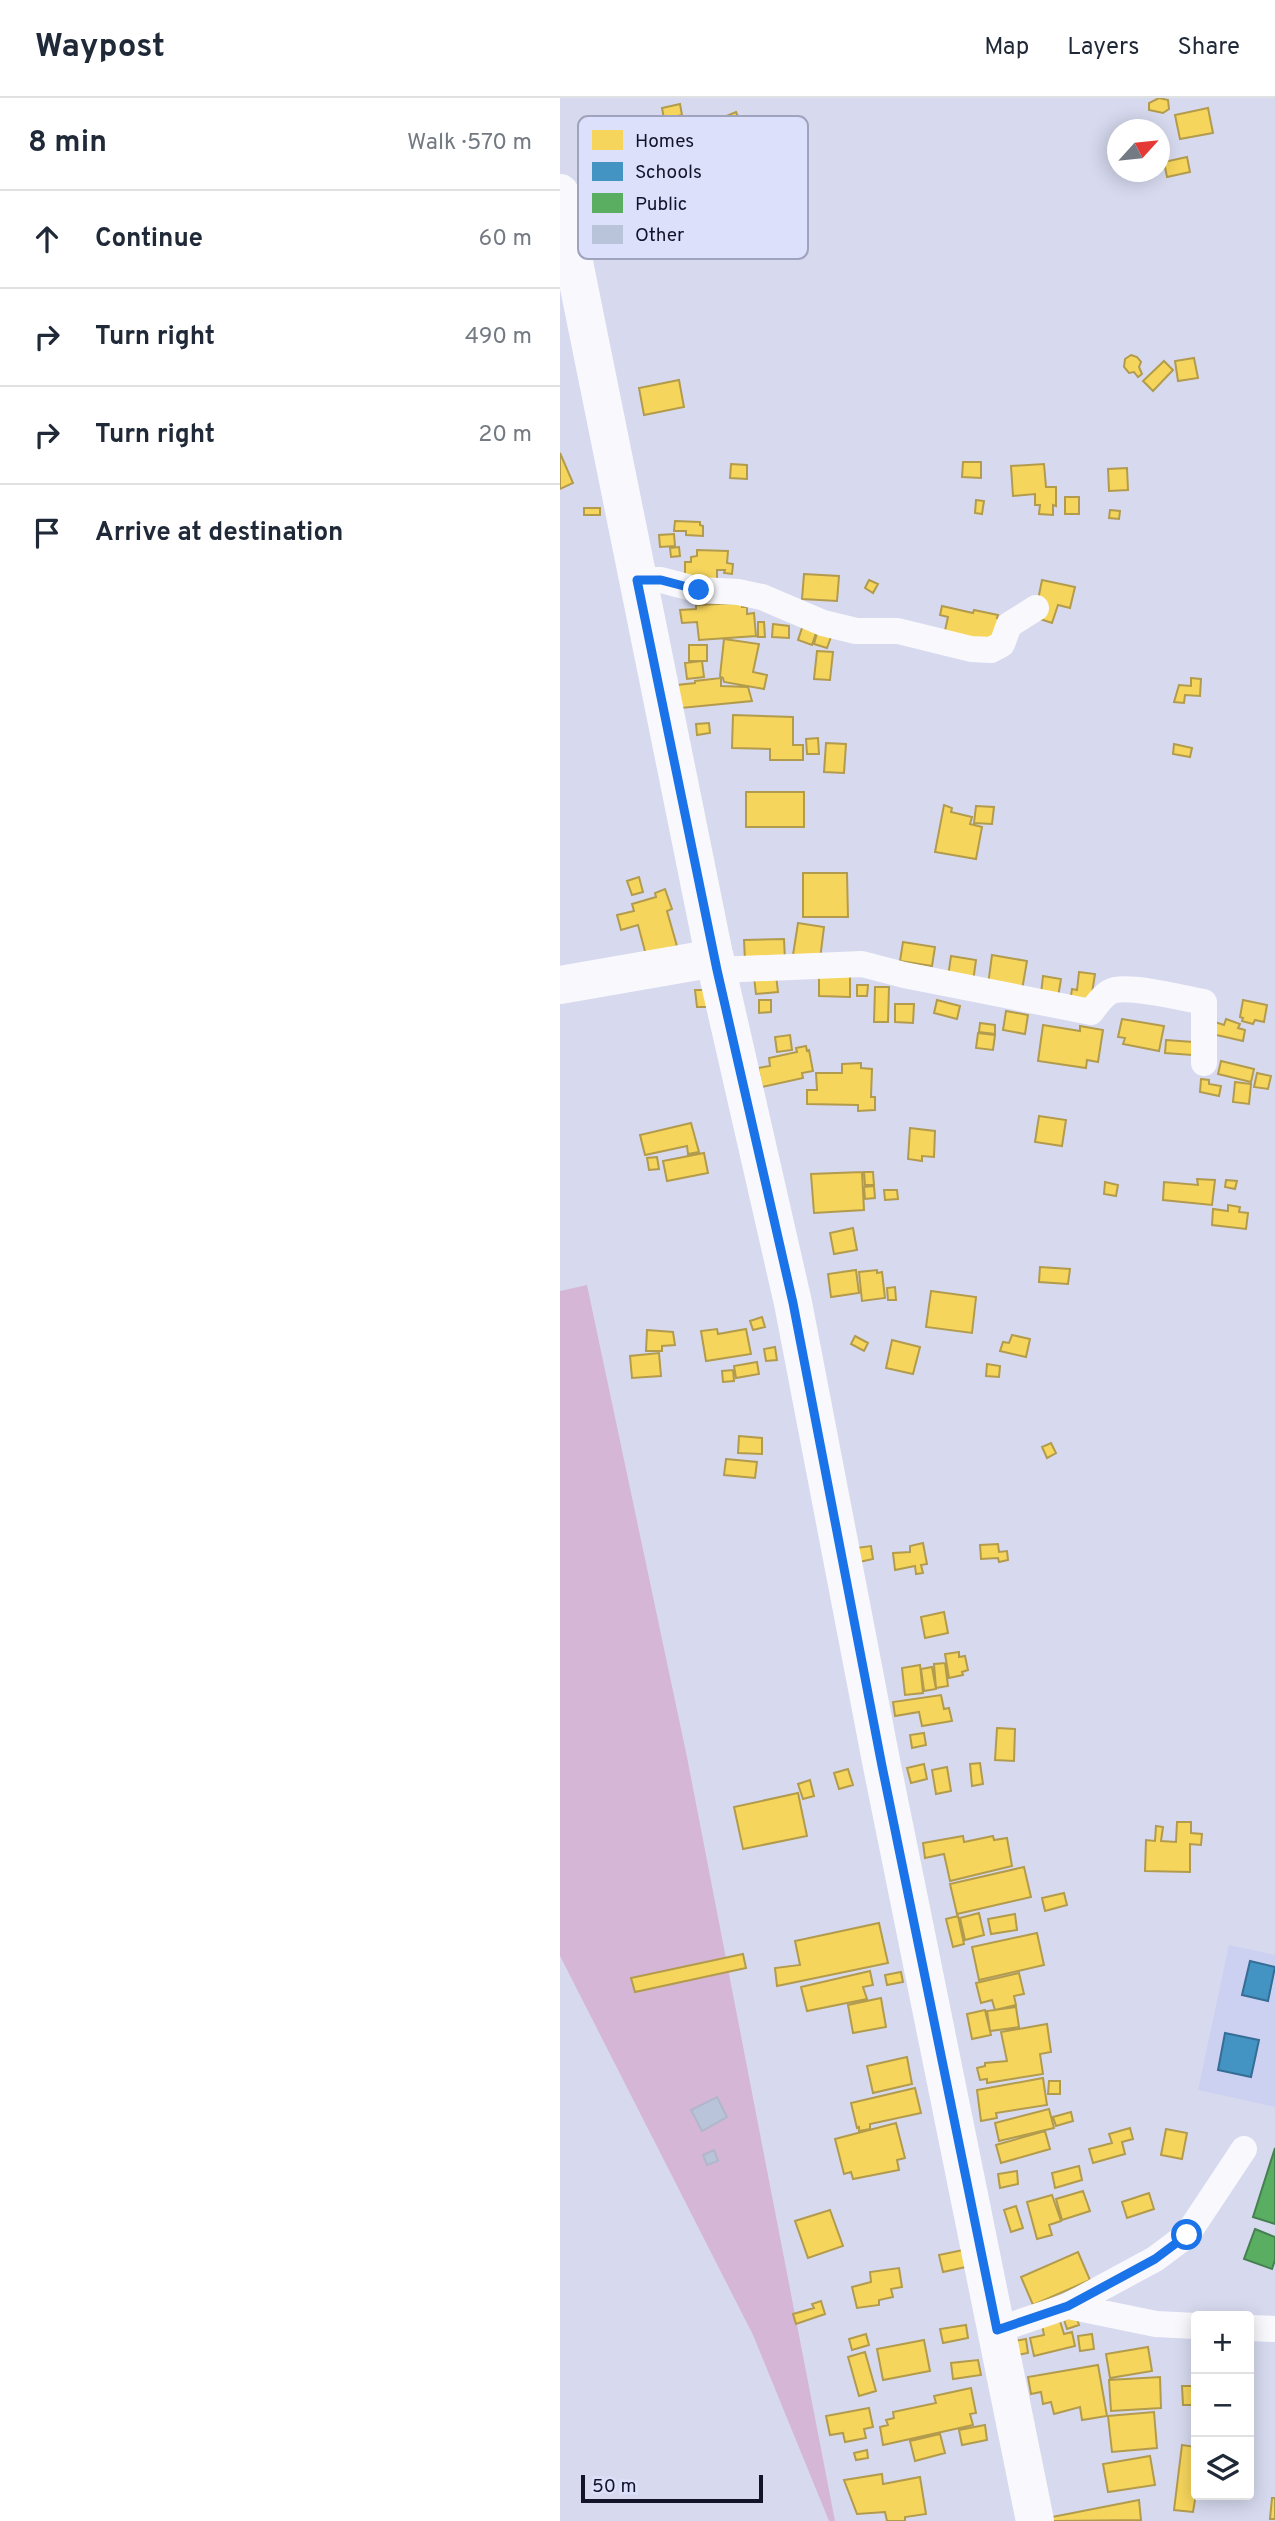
<!DOCTYPE html>
<meta charset="utf-8">
<style>
body{margin:0;font-family:Overpass,sans-serif;background:#f6f6f7;color:#1f2937}
.controls{position:absolute;right:21px;bottom:21px;display:grid;overflow:hidden;border-radius:7px;box-shadow:0 4px 18px #0003}
.controls button{width:63px;height:63px;display:grid;place-items:center;padding:0;border:0;border-bottom:2px solid #e0e1e3;background:#fff;color:#1f2937;font:35px sans-serif}
.compass{position:absolute;left:547px;top:21px;width:63px;height:63px;border-radius:50%;background:#fff;box-shadow:0 4px 18px #0003;rotate:63deg}
.scale{position:absolute;left:21px;bottom:18px;width:182px;box-sizing:border-box;padding-left:7px;border:4px solid #13142b;border-top:0;font-size:19px;line-height:24px;white-space:nowrap;color:#13142b;-webkit-text-stroke:5px #dde0fb;paint-order:stroke}
.stop{position:absolute;width:21px;height:21px;margin:-16px;border:5px solid #1a73e8;border-radius:50%;background:#fff}
.stop.end{background:#1a73e8;border-color:#fff;box-shadow:0 2px 7px #0008}
.list{margin:0;padding:0;list-style:none}
h2{display:flex;justify-content:space-between;align-items:center;height:91px;margin:0;padding:0 28px;font-size:30px}
h2 small{font-size:23px;font-weight:400;color:#747a83}
.list li{display:grid;grid-template-columns:46px 1fr auto;gap:21px;align-items:center;box-sizing:border-box;height:98px;padding:0 28px;border-top:2px solid #e0e1e3}
.list b{display:block;font-size:26px;white-space:nowrap}
.list em{font-size:23px;font-style:normal;color:#747a83}
.icon{flex:none;width:38px;height:38px;fill:none;stroke:currentColor;stroke-width:2;stroke-linecap:round;stroke-linejoin:round}
.map{position:relative;flex:none;width:715px;height:2423px;overflow:hidden}
header{display:flex;align-items:center;gap:42px;box-sizing:border-box;height:98px;padding:0 35px;background:#fff;border-bottom:2px solid #e0e1e3}
header strong{font-size:33px}
nav{display:flex;gap:38px;margin-inline-start:auto;font-size:24px}
main{display:flex}
aside{flex:1;background:#fff}
.map>svg:first-child{display:block}
.built{fill:#ccd0f1}
.green{fill:#d6b6d6}
.homes{fill:#f6d55c;stroke:#b29b4d;stroke-width:2}
.schools{fill:#4393c3;stroke:#356d95;stroke-width:2}
.public{fill:#5aae61;stroke:#458051;stroke-width:2}
.building{fill:#b9c3d9;stroke:#b0b7cb;stroke-width:2}
.lines{fill:none;stroke-linecap:round;stroke-linejoin:round}
.street{stroke:#f9f9fd;stroke-width:26}
.secondary{stroke:#f9f9fd;stroke-width:38}
.primary{stroke:#f9f9fd;stroke-width:38}
.route{stroke:#1a73e8;stroke-width:9}
.key{fill:#dde0fb;stroke:#a0a3bd;stroke-width:2}
.key-label{font-size:19px;fill:#13142b}
</style>
<header>
<strong>Waypost</strong>
<nav><a>Map</a><a>Layers</a><a>Share</a></nav>
</header>
<main>
<aside>
<h2>8 min<small>Walk · 570 m</small></h2>
<ul class="list">
<li><svg class="icon" aria-label="ahead" viewBox="0 0 24 24"><path d="M12 20V5M6 11l6-6 6 6"/></svg><div><b>Continue</b></div><em>60 m</em></li>
<li><svg class="icon" aria-label="right" viewBox="0 0 24 24"><path d="M7 20v-9h11M14 6l5 5-5 5"/></svg><div><b>Turn right</b></div><em>490 m</em></li>
<li><svg class="icon" aria-label="right" viewBox="0 0 24 24"><path d="M7 20v-9h11M14 6l5 5-5 5"/></svg><div><b>Turn right</b></div><em>20 m</em></li>
<li><svg class="icon" aria-label="arrive" viewBox="0 0 24 24"><path d="M6 21V4h12l-3 4 3 4H6"/></svg><div><b>Arrive at destination</b></div></li>
</ul>
</aside>
<div class="map">
<svg width="715" height="2423" viewBox="0 0 715 2423">
<rect width="100%" height="100%" fill="#d7daef"/>
<!-- built -->
<path class="built" d="M 669,1847 L 715,1857 L 715,2009 L 638,1992 Z"/>
<!-- green -->
<path class="green" d="M 27,1187 L 127,1659 L 275,2423 L 269,2423 L 193,2237 L 0,1858 L 0,1193 Z"/>
<!-- homes -->
<path class="homes" d="M 599,0 L 608,2 L 609,11 L 603,15 L 589,12 L 589,5 Z
M 120,6 L 122,17 L 104,21 L 102,10 Z
M 648,10 L 653,35 L 620,41 L 615,17 Z
M 176,14 L 184,33 L 153,47 L 144,27 Z
M 627,59 L 630,74 L 607,79 L 604,64 Z
M 571,257 L 577,259 L 581,264 L 579,269 L 582,276 L 578,279 L 574,274 L 569,275 L 564,269 L 565,261 Z
M 634,260 L 638,280 L 618,283 L 615,263 Z
M 604,263 L 613,272 L 593,293 L 583,283 Z
M 119,282 L 124,309 L 84,317 L 79,290 Z
M 0,355 L 13,385 L 0,391 Z
M 403,364 L 421,364 L 421,380 L 402,379 Z
M 171,366 L 187,367 L 187,381 L 170,380 Z
M 484,366 L 486,389 L 496,389 L 496,408 L 493,407 L 493,417 L 479,416 L 480,407 L 475,407 L 475,396 L 453,398 L 451,368 Z
M 567,370 L 568,392 L 549,393 L 548,371 Z
M 505,399 L 519,399 L 519,416 L 505,416 Z
M 416,402 L 424,403 L 422,416 L 415,415 Z
M 24,410 L 40,410 L 40,417 L 24,417 Z
M 550,412 L 560,413 L 559,421 L 549,420 Z
M 115,423 L 140,424 L 140,427 L 143,428 L 143,438 L 126,437 L 126,433 L 114,433 Z
M 114,436 L 115,448 L 100,449 L 99,437 Z
M 119,449 L 120,458 L 111,459 L 110,450 Z
M 137,452 L 168,453 L 167,465 L 173,466 L 172,476 L 164,475 L 165,472 L 157,472 L 157,486 L 125,483 L 125,464 L 131,464 L 131,459 L 137,458 Z
M 244,476 L 279,478 L 277,503 L 242,501 Z
M 309,482 L 318,486 L 313,495 L 305,490 Z
M 482,482 L 515,489 L 510,510 L 498,507 L 492,525 L 480,521 L 478,502 Z
M 182,505 L 182,509 L 187,509 L 187,516 L 194,515 L 196,538 L 139,542 L 137,524 L 122,525 L 120,512 L 136,511 L 136,507 Z
M 382,508 L 413,515 L 414,512 L 438,517 L 437,520 L 445,522 L 432,548 L 384,537 L 388,519 L 380,517 Z
M 198,524 L 204,524 L 205,539 L 198,539 Z
M 213,526 L 229,528 L 229,540 L 212,539 Z
M 243,527 L 257,532 L 252,547 L 238,542 Z
M 257,535 L 271,539 L 267,550 L 254,546 Z
M 164,541 L 199,546 L 193,574 L 207,577 L 204,591 L 164,584 L 163,580 L 160,578 Z
M 129,547 L 147,547 L 147,563 L 129,563 Z
M 257,553 L 273,554 L 270,582 L 254,581 Z
M 142,563 L 144,579 L 127,581 L 125,565 Z
M 161,580 L 161,588 L 188,589 L 192,603 L 121,610 L 117,587 L 135,585 L 135,583 Z
M 631,580 L 641,581 L 640,598 L 625,597 L 624,605 L 614,604 L 619,587 L 631,588 Z
M 173,617 L 233,619 L 233,647 L 243,647 L 243,662 L 210,662 L 210,651 L 172,650 Z
M 149,625 L 150,635 L 137,637 L 136,626 Z
M 258,640 L 259,656 L 247,656 L 246,641 Z
M 266,645 L 286,646 L 284,675 L 264,674 Z
M 614,646 L 632,650 L 630,659 L 613,656 Z
M 186,694 L 244,694 L 244,729 L 186,729 Z
M 384,707 L 392,710 L 391,714 L 412,719 L 410,726 L 422,729 L 416,761 L 375,754 Z
M 416,708 L 434,709 L 432,726 L 414,725 Z
M 243,775 L 287,775 L 288,819 L 243,819 Z
M 79,779 L 83,794 L 72,797 L 67,783 Z
M 105,791 L 112,811 L 107,813 L 117,848 L 86,857 L 78,827 L 61,832 L 57,817 L 74,813 L 72,806 L 96,799 L 95,795 Z
M 238,825 L 264,829 L 260,861 L 233,857 Z
M 224,841 L 225,862 L 185,863 L 184,842 Z
M 343,844 L 375,849 L 372,868 L 340,863 Z
M 432,857 L 467,863 L 462,892 L 428,887 Z
M 391,858 L 416,862 L 413,884 L 388,879 Z
M 259,872 L 290,873 L 290,899 L 259,898 Z
M 519,874 L 535,876 L 530,908 L 510,904 L 512,891 L 517,892 Z
M 216,877 L 218,894 L 196,896 L 194,879 Z
M 483,878 L 501,881 L 498,899 L 481,896 Z
M 297,887 L 308,887 L 307,898 L 297,898 Z
M 315,889 L 329,889 L 328,924 L 314,924 Z
M 135,892 L 147,892 L 148,909 L 137,909 Z
M 199,902 L 211,902 L 211,914 L 199,915 Z
M 377,902 L 400,908 L 397,921 L 374,915 Z
M 683,902 L 707,907 L 704,924 L 695,922 L 693,926 L 682,923 L 683,920 L 680,919 Z
M 335,906 L 354,906 L 353,925 L 335,924 Z
M 446,913 L 468,917 L 465,936 L 443,932 Z
M 562,921 L 604,928 L 599,953 L 563,946 L 565,940 L 558,939 Z
M 666,921 L 680,926 L 678,930 L 685,932 L 683,943 L 652,936 L 655,924 L 664,927 Z
M 420,925 L 435,927 L 435,936 L 419,934 Z
M 483,927 L 520,933 L 520,928 L 543,932 L 538,964 L 527,962 L 526,970 L 478,963 Z
M 418,935 L 435,937 L 433,952 L 416,950 Z
M 230,937 L 232,952 L 217,954 L 215,939 Z
M 606,942 L 633,944 L 632,957 L 605,955 Z
M 246,948 L 247,953 L 249,952 L 253,973 L 242,975 L 243,980 L 202,989 L 198,970 L 210,968 L 209,960 L 237,954 L 236,950 Z
M 661,963 L 694,971 L 691,984 L 658,976 Z
M 301,965 L 301,970 L 312,971 L 311,999 L 315,999 L 315,1012 L 298,1013 L 298,1007 L 247,1006 L 247,992 L 257,992 L 256,975 L 282,975 L 282,966 Z
M 697,975 L 711,978 L 708,991 L 694,989 Z
M 641,981 L 649,982 L 649,986 L 661,988 L 659,998 L 640,994 Z
M 675,984 L 691,986 L 689,1006 L 673,1004 Z
M 479,1018 L 506,1022 L 502,1048 L 475,1044 Z
M 131,1025 L 139,1054 L 128,1056 L 127,1048 L 85,1057 L 80,1037 Z
M 350,1030 L 375,1033 L 374,1059 L 362,1058 L 362,1063 L 348,1061 Z
M 144,1055 L 148,1075 L 107,1083 L 103,1063 Z
M 97,1059 L 99,1071 L 89,1072 L 87,1060 Z
M 302,1074 L 304,1112 L 254,1115 L 251,1076 Z
M 304,1074 L 313,1074 L 314,1087 L 305,1087 Z
M 637,1081 L 655,1082 L 652,1107 L 603,1102 L 604,1084 L 638,1087 Z
M 666,1082 L 677,1083 L 675,1091 L 665,1089 Z
M 545,1084 L 558,1087 L 556,1098 L 544,1096 Z
M 314,1088 L 315,1100 L 305,1101 L 304,1089 Z
M 324,1092 L 337,1092 L 338,1101 L 325,1102 Z
M 668,1107 L 680,1109 L 679,1114 L 688,1115 L 686,1131 L 652,1127 L 653,1111 L 668,1113 Z
M 293,1130 L 297,1152 L 274,1156 L 270,1135 Z
M 480,1169 L 510,1171 L 508,1186 L 479,1184 Z
M 296,1172 L 299,1195 L 271,1199 L 268,1176 Z
M 317,1172 L 317,1175 L 322,1174 L 325,1200 L 302,1203 L 299,1174 Z
M 335,1189 L 336,1202 L 328,1202 L 327,1190 Z
M 371,1193 L 416,1199 L 412,1235 L 366,1229 Z
M 202,1219 L 205,1229 L 193,1232 L 190,1223 Z
M 157,1231 L 158,1236 L 186,1231 L 191,1256 L 146,1263 L 141,1233 Z
M 87,1232 L 113,1234 L 115,1247 L 102,1248 L 102,1253 L 86,1253 Z
M 452,1237 L 470,1241 L 466,1259 L 440,1253 L 443,1244 L 449,1245 Z
M 295,1238 L 308,1245 L 304,1253 L 291,1246 Z
M 332,1242 L 360,1249 L 353,1276 L 326,1270 Z
M 215,1249 L 217,1262 L 206,1263 L 204,1251 Z
M 99,1255 L 101,1278 L 72,1280 L 70,1258 Z
M 197,1264 L 199,1276 L 176,1280 L 174,1268 Z
M 427,1266 L 440,1268 L 439,1279 L 426,1278 Z
M 173,1272 L 174,1283 L 163,1284 L 162,1273 Z
M 179,1338 L 202,1340 L 202,1356 L 178,1355 Z
M 491,1345 L 496,1355 L 487,1360 L 482,1349 Z
M 166,1361 L 197,1364 L 195,1380 L 164,1377 Z
M 363,1445 L 367,1466 L 361,1467 L 363,1475 L 356,1476 L 355,1468 L 335,1472 L 333,1455 L 350,1454 L 350,1448 Z
M 438,1446 L 439,1454 L 447,1453 L 448,1462 L 439,1464 L 438,1460 L 421,1461 L 420,1447 Z
M 311,1448 L 313,1461 L 299,1464 L 296,1450 Z
M 384,1514 L 388,1535 L 365,1540 L 361,1519 Z
M 399,1554 L 399,1559 L 405,1558 L 408,1572 L 402,1574 L 403,1577 L 389,1580 L 385,1556 Z
M 385,1565 L 388,1588 L 376,1590 L 374,1566 Z
M 360,1567 L 363,1595 L 345,1597 L 342,1570 Z
M 372,1569 L 376,1591 L 364,1593 L 361,1571 Z
M 381,1597 L 384,1611 L 389,1610 L 392,1623 L 362,1628 L 359,1614 L 335,1618 L 333,1604 Z
M 437,1630 L 455,1631 L 454,1663 L 435,1662 Z
M 364,1635 L 366,1647 L 352,1650 L 350,1637 Z
M 420,1665 L 423,1686 L 412,1688 L 410,1666 Z
M 364,1666 L 367,1681 L 351,1685 L 347,1670 Z
M 387,1669 L 391,1693 L 376,1696 L 372,1672 Z
M 288,1671 L 293,1687 L 279,1691 L 274,1675 Z
M 250,1682 L 254,1698 L 243,1701 L 238,1686 Z
M 238,1695 L 247,1738 L 183,1751 L 174,1709 Z
M 617,1724 L 631,1724 L 631,1735 L 642,1736 L 641,1747 L 630,1746 L 630,1774 L 585,1773 L 586,1742 L 595,1743 L 596,1728 L 603,1729 L 601,1743 L 616,1744 Z
M 403,1738 L 404,1744 L 433,1738 L 434,1742 L 447,1740 L 452,1768 L 390,1783 L 384,1756 L 365,1760 L 363,1745 Z
M 464,1769 L 471,1799 L 397,1816 L 390,1786 Z
M 504,1795 L 507,1807 L 485,1813 L 482,1800 Z
M 419,1815 L 424,1837 L 405,1842 L 400,1820 Z
M 455,1816 L 457,1832 L 431,1836 L 428,1821 Z
M 398,1818 L 404,1846 L 393,1849 L 386,1821 Z
M 319,1825 L 328,1865 L 217,1888 L 215,1870 L 240,1867 L 235,1843 Z
M 477,1835 L 484,1867 L 419,1882 L 412,1849 Z
M 183,1856 L 186,1870 L 75,1894 L 71,1880 Z
M 310,1873 L 313,1887 L 303,1889 L 307,1901 L 247,1913 L 241,1889 Z
M 341,1874 L 343,1884 L 327,1887 L 325,1877 Z
M 459,1875 L 464,1896 L 454,1898 L 456,1907 L 435,1912 L 432,1902 L 421,1905 L 416,1885 Z
M 321,1900 L 326,1929 L 293,1935 L 288,1907 Z
M 456,1909 L 459,1929 L 430,1933 L 427,1913 Z
M 425,1912 L 431,1937 L 412,1941 L 407,1916 Z
M 487,1926 L 491,1954 L 480,1956 L 483,1976 L 427,1985 L 427,1981 L 420,1982 L 417,1970 L 425,1968 L 425,1965 L 447,1963 L 441,1934 Z
M 347,1959 L 352,1986 L 313,1995 L 307,1968 Z
M 483,1980 L 487,2007 L 436,2015 L 437,2020 L 421,2023 L 417,1992 Z
M 489,1983 L 500,1983 L 500,1996 L 488,1996 Z
M 355,1990 L 361,2015 L 310,2026 L 310,2031 L 299,2033 L 299,2029 L 297,2030 L 291,2005 Z
M 489,2011 L 494,2030 L 439,2043 L 435,2025 Z
M 511,2014 L 513,2023 L 496,2028 L 493,2019 Z
M 336,2025 L 345,2060 L 337,2062 L 339,2072 L 293,2081 L 291,2074 L 284,2076 L 275,2041 Z
M 570,2030 L 573,2041 L 562,2044 L 565,2056 L 533,2065 L 529,2051 L 552,2045 L 549,2036 Z
M 606,2031 L 627,2035 L 622,2061 L 601,2057 Z
M 485,2033 L 490,2051 L 441,2065 L 436,2047 Z
M 519,2068 L 522,2082 L 495,2090 L 492,2075 Z
M 457,2073 L 458,2086 L 440,2090 L 438,2076 Z
M 523,2093 L 530,2113 L 502,2122 L 496,2101 Z
M 589,2095 L 594,2111 L 567,2120 L 562,2104 Z
M 492,2097 L 501,2123 L 489,2127 L 492,2137 L 477,2141 L 467,2104 Z
M 456,2108 L 463,2130 L 451,2134 L 444,2112 Z
M 270,2112 L 283,2148 L 248,2160 L 235,2123 Z
M 403,2152 L 406,2169 L 383,2174 L 379,2157 Z
M 518,2154 L 530,2182 L 473,2207 L 461,2179 Z
M 339,2170 L 342,2189 L 331,2191 L 333,2199 L 319,2202 L 319,2207 L 297,2210 L 292,2189 L 311,2184 L 310,2174 Z
M 261,2203 L 265,2216 L 236,2226 L 233,2216 L 254,2210 L 252,2206 Z
M 516,2218 L 519,2227 L 507,2231 L 504,2222 Z
M 500,2223 L 504,2236 L 512,2234 L 515,2248 L 474,2258 L 470,2240 L 484,2237 L 482,2227 Z
M 406,2227 L 408,2240 L 383,2245 L 380,2231 Z
M 306,2236 L 309,2247 L 292,2252 L 289,2241 Z
M 532,2236 L 534,2251 L 520,2253 L 518,2238 Z
M 466,2241 L 468,2255 L 457,2257 L 455,2243 Z
M 364,2242 L 370,2273 L 323,2282 L 317,2251 Z
M 588,2249 L 592,2273 L 550,2280 L 546,2256 Z
M 305,2254 L 316,2293 L 299,2298 L 288,2259 Z
M 689,2259 L 693,2260 L 689,2331 Z
M 418,2262 L 421,2277 L 393,2281 L 391,2265 Z
M 538,2267 L 547,2318 L 522,2322 L 520,2309 L 494,2316 L 491,2304 L 483,2306 L 481,2294 L 471,2296 L 468,2279 Z
M 600,2279 L 601,2310 L 551,2313 L 549,2282 Z
M 622,2288 L 636,2288 L 636,2307 L 623,2307 Z
M 411,2290 L 416,2315 L 410,2316 L 413,2327 L 323,2347 L 320,2329 L 328,2327 L 326,2322 L 334,2320 L 333,2314 L 376,2305 L 374,2298 Z
M 309,2310 L 313,2329 L 304,2331 L 306,2340 L 285,2344 L 283,2335 L 270,2337 L 266,2318 Z
M 594,2314 L 597,2350 L 552,2354 L 548,2318 Z
M 425,2327 L 427,2342 L 402,2347 L 399,2332 Z
M 380,2336 L 385,2355 L 355,2363 L 350,2343 Z
M 622,2347 L 636,2349 L 636,2396 L 633,2414 L 614,2412 Z
M 307,2352 L 308,2360 L 296,2362 L 294,2355 Z
M 590,2358 L 595,2387 L 548,2394 L 543,2366 Z
M 322,2376 L 323,2386 L 360,2379 L 366,2416 L 345,2419 L 345,2423 L 327,2423 L 325,2414 L 297,2416 L 284,2382 Z
M 712,2400 L 715,2400 L 715,2421 L 710,2421 Z
M 579,2402 L 581,2422 L 493,2423 L 492,2419 Z"/>
<!-- schools -->
<path class="schools" d="M 690,1863 L 715,1869 L 708,1903 L 682,1897 Z
M 665,1935 L 699,1942 L 691,1979 L 658,1972 Z"/>
<!-- public -->
<path class="public" d="M 715,2050 L 715,2126 L 693,2119 Z
M 695,2131 L 715,2139 L 715,2162 L 712,2171 L 684,2161 Z"/>
<!-- building -->
<path class="building" d="M 157,1999 L 167,2019 L 142,2033 L 131,2012 Z
M 154,2052 L 158,2063 L 147,2067 L 143,2057 Z"/>
<g class="lines">
<!-- street -->
<path class="street" d="M 77,482 L 101,482 L 139,492 L 178,494 L 202,499 L 263,525 L 296,533 L 338,533 L 411,551 L 431,552 L 442,546 L 449,527 L 476,510
M 157,872 L 302,866 L 344,877 L 531,914 C 537,906 545,894 555,892 C 576,888 621,900 644,904 L 644,965
M 508,2208 L 595,2161 L 627,2137 L 684,2051
M 689,2230 L 715,2231
M 437,2232 L 508,2208 L 596,2226 L 636,2228"/>
<!-- secondary -->
<path class="secondary" d="M 0,887 L 155,860"/>
<!-- primary -->
<path class="primary" d="M 0,95 L 157,872 L 233,1205 L 322,1668 L 475,2423"/>
</g>
<g class="lines">
<!-- route -->
<path class="route" d="M 139,492 L 101,482 L 77,482 L 157,872 L 233,1205 L 322,1668 L 437,2232 L 508,2208 L 595,2161 L 627,2137"/>
</g>
<!-- legend -->
<rect x="18" y="18" width="230" height="143" rx="10" class="key"/>
<rect x="32" y="32" width="31" height="20" fill="#f6d55c"/>
<rect x="32" y="64" width="31" height="19" fill="#4393c3"/>
<rect x="32" y="95" width="31" height="20" fill="#5aae61"/>
<rect x="32" y="127" width="31" height="19" fill="#b9c3d9"/>
<g class="key-label">
<text x="75" y="49">Homes</text>
<text x="75" y="80">Schools</text>
<text x="75" y="112">Public</text>
<text x="75" y="143">Other</text>
</g>
</svg>
<div class="controls">
<button>+</button>
<button>−</button>
<button><svg class="icon" aria-label="layers" viewBox="0 0 24 24"><path d="M12 4l9 5-9 5-9-5zM3 14l9 5 9-5"/></svg></button>
</div>
<svg class="compass" viewBox="-18 -18 36 36"><path d="M0-13l5 13h-10z" fill="#e53935"/><path d="M0 13l5-13h-10z" fill="#747a83"/></svg>
<div class="scale">50 m</div>
<div class="stop" style="left:627px;top:2137px"></div>
<div class="stop end" style="left:139px;top:492px"></div>
</div>
</main>
